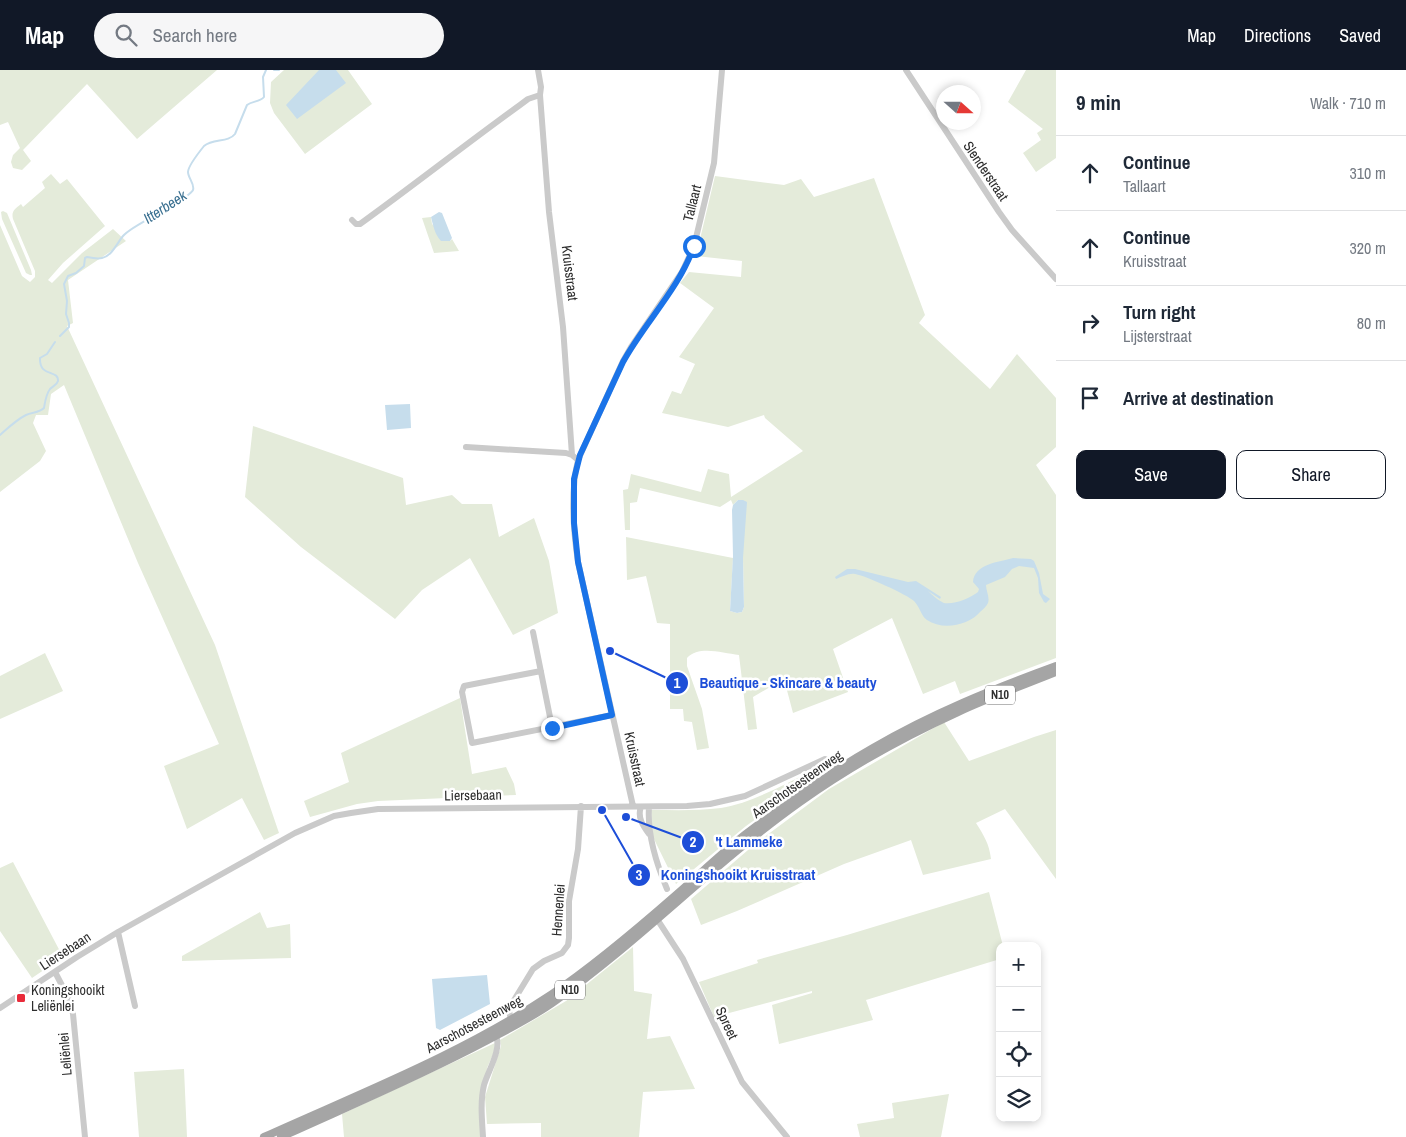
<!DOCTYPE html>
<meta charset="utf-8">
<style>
body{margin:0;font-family:"Archivo Narrow",sans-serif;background:#f6f6f7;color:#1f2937}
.controls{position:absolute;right:15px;bottom:15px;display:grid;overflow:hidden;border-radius:10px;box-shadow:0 2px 8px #0003}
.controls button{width:45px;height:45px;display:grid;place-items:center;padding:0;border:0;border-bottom:1px solid #e0e1e3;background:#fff;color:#1f2937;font:25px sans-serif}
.compass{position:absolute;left:936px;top:15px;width:45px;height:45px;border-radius:50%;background:#fff;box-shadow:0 2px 8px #0003;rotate:111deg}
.stop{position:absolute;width:15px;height:15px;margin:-11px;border:4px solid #1a73e8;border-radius:50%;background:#fff}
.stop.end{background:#1a73e8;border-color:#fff;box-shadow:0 1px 5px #0008}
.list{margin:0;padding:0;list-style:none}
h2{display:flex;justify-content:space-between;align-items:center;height:65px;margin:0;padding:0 20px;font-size:21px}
h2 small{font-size:16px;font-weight:400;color:#747a83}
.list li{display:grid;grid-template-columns:32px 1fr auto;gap:15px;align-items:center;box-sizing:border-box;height:75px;padding:0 20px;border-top:1px solid #e0e1e3}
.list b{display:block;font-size:19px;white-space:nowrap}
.list p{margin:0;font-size:16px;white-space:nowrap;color:#747a83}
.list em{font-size:16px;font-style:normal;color:#747a83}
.actions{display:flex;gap:10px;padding:15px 20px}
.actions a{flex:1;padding:11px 0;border:1px solid #111827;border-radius:10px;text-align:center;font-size:18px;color:#111827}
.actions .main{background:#111827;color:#fff}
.icon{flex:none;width:28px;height:28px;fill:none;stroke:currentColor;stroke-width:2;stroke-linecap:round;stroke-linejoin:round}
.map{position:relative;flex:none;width:1056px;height:1067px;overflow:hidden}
header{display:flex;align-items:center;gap:30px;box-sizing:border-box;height:70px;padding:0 25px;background:#111827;color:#fff}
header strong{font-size:24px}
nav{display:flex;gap:28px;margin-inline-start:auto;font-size:18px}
.search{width:350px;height:45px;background:#f6f6f7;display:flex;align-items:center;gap:12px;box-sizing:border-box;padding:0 18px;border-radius:28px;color:#747a83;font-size:19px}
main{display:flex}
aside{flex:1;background:#fff}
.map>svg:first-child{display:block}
.green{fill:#e4ebda}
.water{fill:#c6ddec}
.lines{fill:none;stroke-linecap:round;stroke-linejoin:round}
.stream{stroke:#c6ddec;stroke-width:2}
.minor{stroke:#cacaca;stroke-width:6}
.major{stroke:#a5a5a5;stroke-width:8}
.route{stroke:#1a73e8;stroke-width:6}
.poi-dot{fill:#e92b3a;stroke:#fff;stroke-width:2}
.labels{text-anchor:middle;stroke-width:5;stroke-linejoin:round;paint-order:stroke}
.shield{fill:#fff;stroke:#6c6c6c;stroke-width:1}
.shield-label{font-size:12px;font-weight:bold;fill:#2d2d2d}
.street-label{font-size:14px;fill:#2d2d2d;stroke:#fff}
.poi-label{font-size:14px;fill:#2d2d2d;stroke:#fff;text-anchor:start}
.water-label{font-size:15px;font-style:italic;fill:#3a7091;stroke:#fff}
.leader{fill:none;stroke:#1d4ed8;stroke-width:2}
.callout-dot{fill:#1d4ed8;stroke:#fff;stroke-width:2}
.mark-label{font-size:15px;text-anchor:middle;font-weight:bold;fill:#fff}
.callout-label{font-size:15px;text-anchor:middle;font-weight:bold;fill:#1d4ed8;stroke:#fff;stroke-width:5;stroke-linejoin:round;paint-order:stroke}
</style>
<header>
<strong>Map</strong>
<div class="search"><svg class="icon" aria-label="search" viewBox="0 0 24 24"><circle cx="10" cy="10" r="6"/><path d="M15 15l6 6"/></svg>Search here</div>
<nav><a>Map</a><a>Directions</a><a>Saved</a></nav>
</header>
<main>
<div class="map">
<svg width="1056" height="1067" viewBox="0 0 1056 1067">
<rect width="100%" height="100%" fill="#fff"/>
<!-- green -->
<path class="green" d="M 0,0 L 217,0 L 137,69 L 87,14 L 23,80 L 31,91 L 22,100 L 13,98 L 11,92 L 13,85 L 20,78 L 8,52 L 0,55 Z
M 284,0 L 348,0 L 372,34 L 305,84 L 274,43 L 270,33 L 271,12 Z
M 1026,0 L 1056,0 L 1056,88 L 1036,102 L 1023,83 L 1041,70 L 1037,63 L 1043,59 L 1008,32 Z
M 51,104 L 60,114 L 67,109 L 105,156 L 63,193 L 48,210 L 52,213 L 82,183 L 113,159 L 126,171 L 68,210 L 73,253 L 67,256 L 215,575 L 279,763 L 264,770 L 242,728 L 187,759 L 164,696 L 219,674 L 138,493 L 64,315 L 51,324 L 48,345 L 36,345 L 33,353 L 46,381 L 40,391 L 0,422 L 0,155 L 22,206 L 30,212 L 35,207 L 35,201 L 13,149 C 11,141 15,139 21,134 L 23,137 L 45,118 L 42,112 Z
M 715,106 L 784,115 L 801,109 L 814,127 L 874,108 L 925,245 L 919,253 L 990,319 L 1017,284 L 1056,328 L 1056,377 L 1036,395 L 1056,425 L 1056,588 L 960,624 L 955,611 L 923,624 L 892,548 L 833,579 L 848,622 L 793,643 L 784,609 L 753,627 L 757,659 L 748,660 L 739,585 C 722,583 699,575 687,588 L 687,596 L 702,639 L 709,678 L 697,680 L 692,652 L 684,651 L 683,639 L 670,639 L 670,554 L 657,553 L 646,506 L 627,510 L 626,467 L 733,488 L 730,541 L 737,543 L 742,542 L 744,537 L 743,488 L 738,430 L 733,435 L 731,430 L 720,437 L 640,418 L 637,432 L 630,433 L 630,460 L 625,460 L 623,420 L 628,419 L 631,404 L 701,422 L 708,399 L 729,404 L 731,427 L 803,381 L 765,348 L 764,345 L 728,357 L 662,343 L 672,321 L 681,324 L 695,294 L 679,287 L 714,238 L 680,213 L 689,202 L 741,207 L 742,191 L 696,186 Z
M 3,141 L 7,143 L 31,200 L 32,205 L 30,205 L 26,203 L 2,149 L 1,142 Z
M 431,147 L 432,154 L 450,171 L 452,169 L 459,181 L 434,183 L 422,148 Z
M 253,356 L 403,408 L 406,435 L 452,425 L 462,434 L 492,434 L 499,467 L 534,448 L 549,491 L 558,543 L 513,565 L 470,488 L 422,520 L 395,549 L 301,477 L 245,427 Z
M 45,583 L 63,621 L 0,649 L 0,606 Z
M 460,628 L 472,704 L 506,697 L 514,714 L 516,725 L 378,731 L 357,734 L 310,747 L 304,731 L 349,712 L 341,683 Z
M 944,652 L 969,691 L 1034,667 L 1056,660 L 1056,809 L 1005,739 L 976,753 C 984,766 989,773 991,789 L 923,805 L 911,770 L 844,794 L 737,841 L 701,855 L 691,829 L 755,774 L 829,719 Z
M 810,702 L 814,708 L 746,756 L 676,814 L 653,767 L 651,740 C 674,740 698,741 721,738 C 751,733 783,715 810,702 Z
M 13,792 L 63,887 L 32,908 L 0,861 L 0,798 Z
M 989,822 L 1003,876 L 1000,876 L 1000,889 L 866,930 L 873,950 L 779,974 L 772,935 L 812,923 L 812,921 L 714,947 L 699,912 L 758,893 L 757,890 L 847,865 Z
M 260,842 L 267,858 L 290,854 L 291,888 L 182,891 L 182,886 Z
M 633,877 L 634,921 L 652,924 L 647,969 L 670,966 L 695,1019 L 643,1022 L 639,1067 L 541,1067 L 541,1053 L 487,1054 L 485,1027 L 501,976 L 500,970 L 566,931 Z
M 495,973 L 494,982 L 487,998 L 480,1067 L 344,1067 L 342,1044 Z
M 184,999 L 187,1067 L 139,1067 L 134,1002 Z
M 949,1024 L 941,1067 L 860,1067 L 857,1054 L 894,1048 L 892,1033 Z"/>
<!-- water -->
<path class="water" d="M 319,0 L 336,0 L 346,13 L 297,49 L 286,35 Z
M 439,142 L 442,143 L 452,168 L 450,171 L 441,171 C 435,165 433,155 431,147 Z
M 410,334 L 411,358 L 387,360 L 385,335 Z
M 738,430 L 743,430 L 747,432 L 743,488 L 744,537 L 742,542 L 737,543 L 730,541 L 733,486 L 732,440 L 733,435 Z
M 1013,488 L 1031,489 L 1034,491 L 1039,503 L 1043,524 L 1050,529 L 1046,533 L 1044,532 L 1039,523 L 1038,508 L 1034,498 L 1019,496 L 1012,499 L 1005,507 L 986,515 C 986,521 990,527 988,533 C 986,537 983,539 980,542 C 969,555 943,561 927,550 C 921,546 920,537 914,531 C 908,525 864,505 855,504 C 848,503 842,507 836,509 L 835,507 L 847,499 L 855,499 L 908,512 L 916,511 L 941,527 L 940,529 L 928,521 C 932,525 939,531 944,533 C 954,535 970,528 978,522 L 979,519 L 973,512 C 974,494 999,492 1013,488 Z
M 487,905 L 490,934 L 440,960 L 436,958 L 432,909 Z"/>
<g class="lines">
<!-- stream -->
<path class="stream" d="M 274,0 L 279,0
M 60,266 L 69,257 L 69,253 L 66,244 L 67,231 L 64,214 L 68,206 L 76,203 L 84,196 L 85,188 L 87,187 C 92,188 98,189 102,188 C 112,186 117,173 123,166 C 131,157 153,147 165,140 C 171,136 190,126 193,120 C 195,114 188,108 188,102 C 188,96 200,81 204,76 C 213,68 228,73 235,64 L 247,35 C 252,31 260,32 264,27 L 263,7 L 266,0
M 0,365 C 8,358 16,350 26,345 C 32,342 39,343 44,338 C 45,332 46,324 50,319 C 53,316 57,315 58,311 C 59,299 39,308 40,288 L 47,284 L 55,272"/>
<!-- minor -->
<path class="minor" d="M 538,0 L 541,17 L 540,25 L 549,142 L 563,257 L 572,385 L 578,390 C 570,423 573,459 578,492 L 633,736
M 906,0 L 999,142 L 1012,160 L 1056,209
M 352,150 L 356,154 L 360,154 C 414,115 466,74 520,35 L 528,29 L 540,25
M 466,377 L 566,383 L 572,385
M 578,390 L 623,291 L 631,277 L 682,202 L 694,176 L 714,93 L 722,0
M 533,562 L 552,657
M 541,601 L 464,616 L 462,622 L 472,673 L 612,645
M 641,737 C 637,747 643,756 649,764
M 649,737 C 647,765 656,793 667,819
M 655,846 L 683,889 L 742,1012 L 787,1067
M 118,862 L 135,936
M 55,902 L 68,927 L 73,944 L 85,1067
M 0,938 L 77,887 L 118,862 L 295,763 L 334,746 L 351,743 L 378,739 L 687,736 L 710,734 L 745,726 L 825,689 L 834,693 L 841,701
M 511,950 L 509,941 L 511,935 L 533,899 L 544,891 L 562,883 L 568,875 L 569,868 L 569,831 L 578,779 L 581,736
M 483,1067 C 482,1050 480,1032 484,1015 C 488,1001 502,979 496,966"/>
<!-- major -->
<path class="major" d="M 264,1067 C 361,1023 462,984 552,924 C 595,895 636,860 676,825 C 699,805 722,783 746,764 C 787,733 829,703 873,678 C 931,644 993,619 1056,596
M 281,1067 C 349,1036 418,1007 484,972 C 508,959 533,947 555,931 C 641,870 714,793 800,732 C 849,697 903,667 958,642 C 990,627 1024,615 1056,602"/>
</g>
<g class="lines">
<!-- route -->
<path class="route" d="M 552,658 L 612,645 L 578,492 L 574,453 L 574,409 L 580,385 L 623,292 C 645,252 679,219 694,176"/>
</g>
<!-- markers -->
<rect class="poi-dot" x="16" y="923" width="10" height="10" rx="2.5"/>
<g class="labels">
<!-- shield labels -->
<g class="shield">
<rect x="985" y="615.5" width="30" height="19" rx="4"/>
<rect x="555" y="910.5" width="30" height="19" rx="4"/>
</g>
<g class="shield-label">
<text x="1000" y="629">N10</text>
<text x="570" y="924">N10</text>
</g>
<!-- street labels -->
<g class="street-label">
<text transform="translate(986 101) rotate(56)" y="5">Slenderstraat</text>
<text transform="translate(692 133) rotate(-76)" y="5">Tallaart</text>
<text transform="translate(570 203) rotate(83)" y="5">Kruisstraat</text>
<text transform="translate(635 689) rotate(78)" y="5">Kruisstraat</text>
<text transform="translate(797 714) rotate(-35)" y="5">Aarschotsesteenweg</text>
<text transform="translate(473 725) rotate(-1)" y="5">Liersebaan</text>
<text transform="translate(558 840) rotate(-86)" y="5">Hennenlei</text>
<text transform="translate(65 881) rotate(-33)" y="5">Liersebaan</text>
<text transform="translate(727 953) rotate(65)" y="5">Spreet</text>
<text transform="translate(474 954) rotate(-28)" y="5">Aarschotsesteenweg</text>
<text transform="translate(65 984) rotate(-95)" y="5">Leliënlei</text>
</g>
<!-- poi labels -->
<g class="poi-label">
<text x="31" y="925">Koningshooikt<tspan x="31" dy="16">Leliënlei</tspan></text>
</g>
<!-- water labels -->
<g class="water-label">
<text transform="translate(165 137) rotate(-33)" y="5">Itterbeek</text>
</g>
</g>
<!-- callouts -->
<path class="leader" d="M610 581L677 613M626 747L693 772M602 740L639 805"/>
<g class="callout-dot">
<circle cx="610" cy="581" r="5"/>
<circle cx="626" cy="747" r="5"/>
<circle cx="602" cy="740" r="5"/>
<circle cx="677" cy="613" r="12"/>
<circle cx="693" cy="772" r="12"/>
<circle cx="639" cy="805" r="12"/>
</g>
<g class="mark-label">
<text x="677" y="618">1</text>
<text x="693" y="777">2</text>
<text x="639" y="810">3</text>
</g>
<g class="callout-label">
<text x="788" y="618">Beautique - Skincare &amp; beauty</text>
<text x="749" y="777">'t Lammeke</text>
<text x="738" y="810">Koningshooikt Kruisstraat</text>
</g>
</svg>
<div class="controls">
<button>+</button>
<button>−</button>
<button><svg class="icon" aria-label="locate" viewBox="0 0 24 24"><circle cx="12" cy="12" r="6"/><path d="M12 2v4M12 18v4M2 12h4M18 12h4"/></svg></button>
<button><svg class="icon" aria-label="layers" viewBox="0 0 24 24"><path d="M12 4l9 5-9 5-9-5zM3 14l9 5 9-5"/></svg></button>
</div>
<svg class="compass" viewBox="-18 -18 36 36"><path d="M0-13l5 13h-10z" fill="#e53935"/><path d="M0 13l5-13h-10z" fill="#747a83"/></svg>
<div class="stop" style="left:694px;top:176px"></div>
<div class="stop end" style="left:552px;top:658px"></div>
</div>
<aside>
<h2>9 min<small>Walk · 710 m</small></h2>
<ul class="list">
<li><svg class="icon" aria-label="ahead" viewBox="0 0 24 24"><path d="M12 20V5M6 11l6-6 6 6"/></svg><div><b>Continue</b><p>Tallaart</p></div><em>310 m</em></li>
<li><svg class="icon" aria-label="ahead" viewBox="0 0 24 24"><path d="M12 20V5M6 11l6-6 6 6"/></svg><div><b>Continue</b><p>Kruisstraat</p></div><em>320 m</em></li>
<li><svg class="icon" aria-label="right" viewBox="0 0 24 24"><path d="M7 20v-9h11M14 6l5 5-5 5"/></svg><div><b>Turn right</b><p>Lijsterstraat</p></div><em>80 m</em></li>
<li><svg class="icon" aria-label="arrive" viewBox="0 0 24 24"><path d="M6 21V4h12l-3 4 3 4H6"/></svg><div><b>Arrive at destination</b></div></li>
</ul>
<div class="actions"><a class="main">Save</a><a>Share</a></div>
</aside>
</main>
